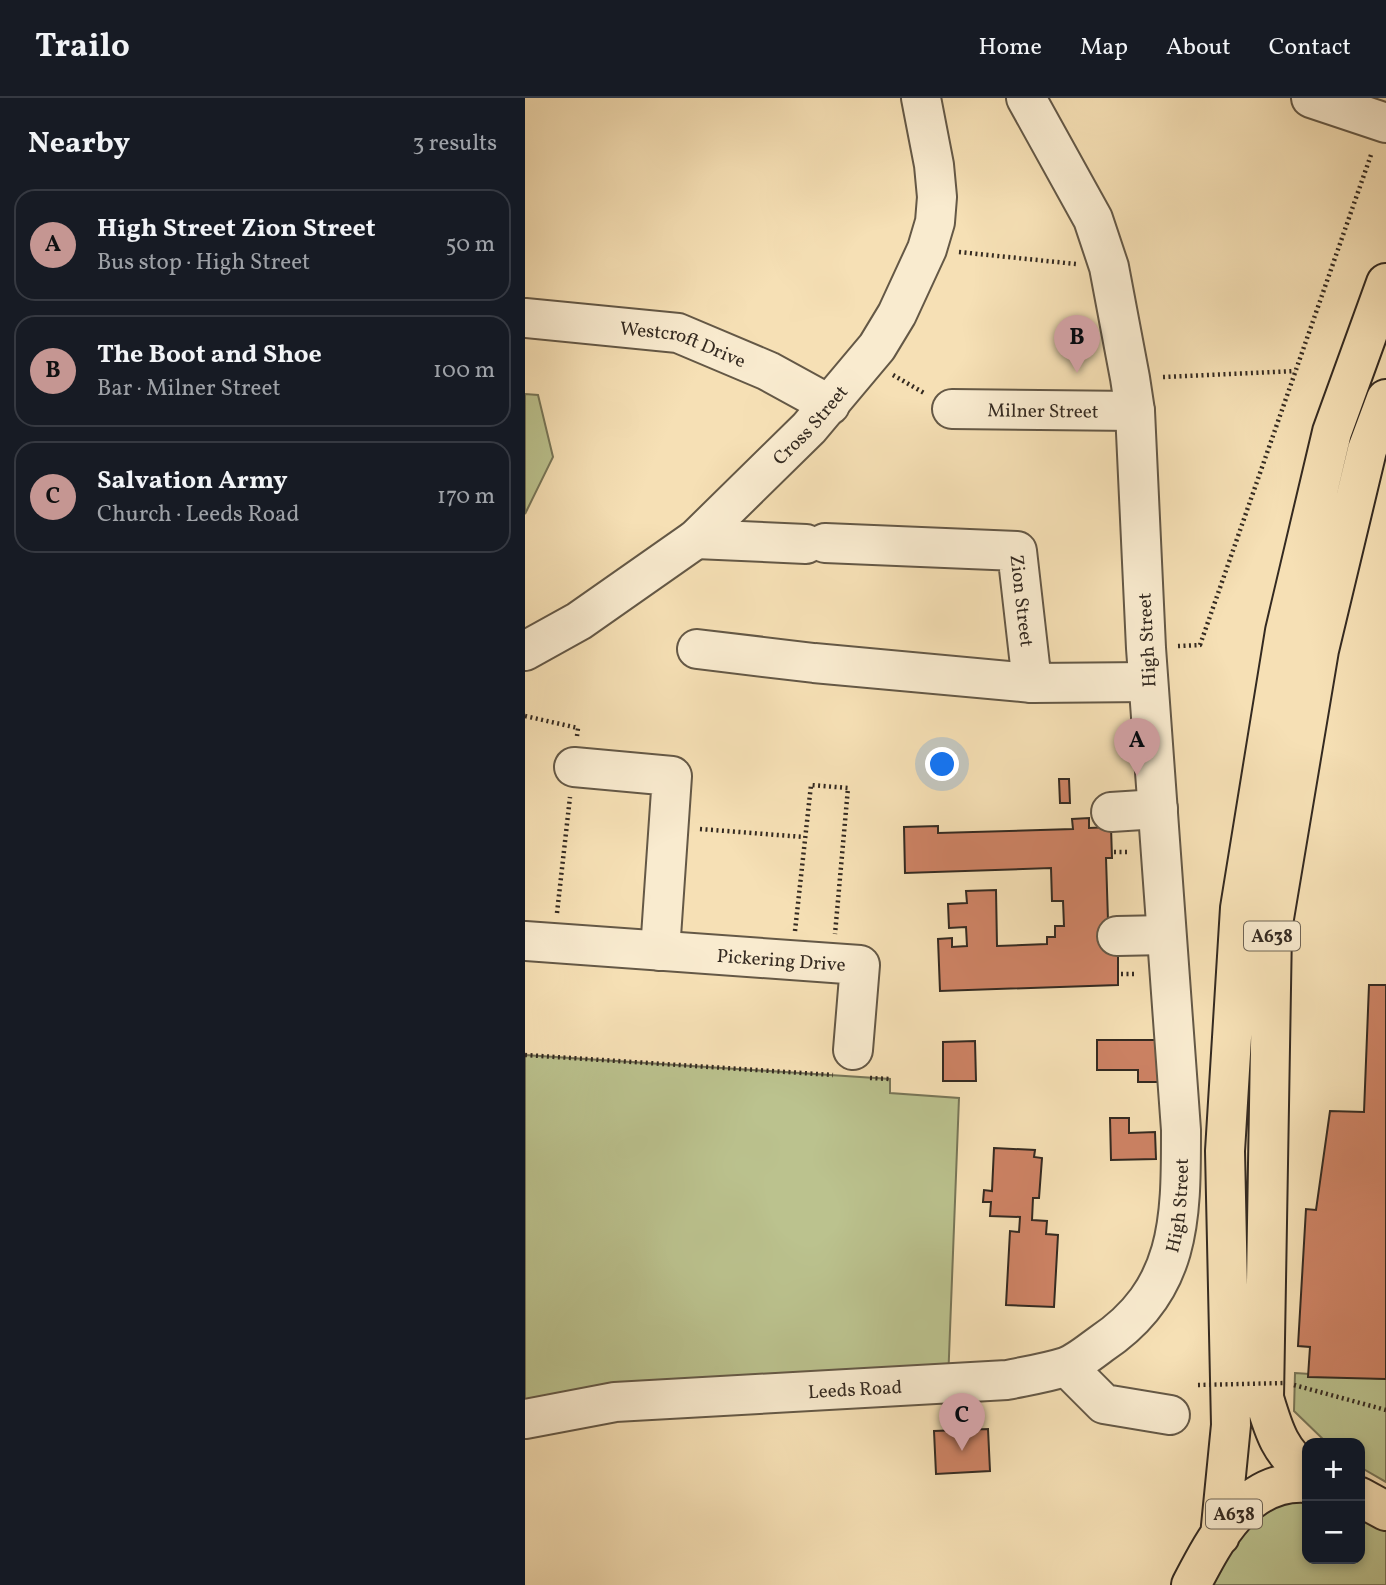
<!DOCTYPE html>
<meta charset="utf-8">
<style>
body{margin:0;font-family:Vollkorn,serif;background:#242831;color:#f1f3f6}
.controls{position:absolute;right:21px;bottom:21px;display:grid;overflow:hidden;border-radius:14px;box-shadow:0 4px 10px #0003}
.controls button{width:63px;height:63px;display:grid;place-items:center;padding:0;border:0;border-bottom:2px solid #363941;background:#171b24;color:#f1f3f6;font:35px sans-serif}
.you{position:absolute;left:418px;top:667px;width:24px;height:24px;margin:-18px;border:5px solid #fff;border-radius:50%;background:#1a73e8;box-shadow:0 0 0 10px #1a73e833}
.badge{display:grid;place-items:center;width:46px;height:46px;border-radius:50%;background:#c59692;color:#111;font-size:23px;font-weight:700}
.pin{position:absolute;translate:-50% -58px;filter:drop-shadow(0 2px 4px #0008)}
.pin::after{content:'';position:absolute;top:37px;width:24px;height:21px;background:inherit;clip-path:polygon(0 0,100% 0,50% 100%)}
.list{margin:0;padding:0;list-style:none}
h2{display:flex;justify-content:space-between;align-items:center;height:91px;margin:0;padding:0 28px;font-size:30px}
h2 small{font-size:23px;font-weight:400;color:#9ea1a6}
.list li{display:grid;grid-template-columns:46px 1fr auto;gap:21px;align-items:center;box-sizing:border-box;height:112px;margin:0 14px 14px;padding:0 14px;border:2px solid #363941;border-radius:21px}
.list b{display:block;font-size:26px;white-space:nowrap}
.list p{margin:0;font-size:23px;white-space:nowrap;color:#9ea1a6}
.list em{font-size:23px;font-style:normal;color:#9ea1a6}
.map{position:relative;flex:none;width:861px;height:1487px;overflow:hidden}
header{display:flex;align-items:center;gap:42px;box-sizing:border-box;height:98px;padding:0 35px;background:#171b24;border-bottom:2px solid #363941}
header strong{font-size:33px}
nav{display:flex;gap:38px;margin-inline-start:auto;font-size:24px}
main{display:flex}
aside{flex:1;background:#171b24}
.map>svg:first-child{display:block}
.green{fill:#bbc28e;stroke:#787658;stroke-width:2}
.building{fill:#ce8365;stroke:#342a21;stroke-width:2}
.lines{fill:none;stroke-linecap:round;stroke-linejoin:round}
.minor-casing{stroke:#645846;stroke-width:42}
.highway-casing{stroke:#342a21;stroke-width:42}
.path{stroke:#342a21;stroke-width:4.5;stroke-dasharray:2 3.5;stroke-linecap:butt}
.minor{stroke:#f9ebcf;stroke-width:38}
.highway{stroke:#f6e0b5;stroke-width:38}
.path-bridge{stroke:#342a21;stroke-width:4.5;stroke-dasharray:2 3.5;stroke-linecap:butt}
.labels{text-anchor:middle;stroke-width:5;stroke-linejoin:round;paint-order:stroke}
.shield{fill:#f9ebcf;stroke:#6f6455;stroke-width:2}
.shield-label{font-size:18px;font-weight:bold;fill:#342a21}
.street-label{font-size:19px;fill:#342a21;stroke:#f9ebcf}
</style>
<header>
<strong>Trailo</strong>
<nav><a>Home</a><a>Map</a><a>About</a><a>Contact</a></nav>
</header>
<main>
<aside>
<h2>Nearby<small>3 results</small></h2>
<ul class="list">
<li><span class="badge">A</span><div><b>High Street Zion Street</b><p>Bus stop · High Street</p></div><em>50 m</em></li>
<li><span class="badge">B</span><div><b>The Boot and Shoe</b><p>Bar · Milner Street</p></div><em>100 m</em></li>
<li><span class="badge">C</span><div><b>Salvation Army</b><p>Church · Leeds Road</p></div><em>170 m</em></li>
</ul>
</aside>
<div class="map">
<svg width="861" height="1487" viewBox="0 0 861 1487">
<rect width="100%" height="100%" fill="#f6e0b5"/>
<filter id="stains"><feTurbulence type="fractalNoise" baseFrequency=".00286" numOctaves="4"/><feColorMatrix values="0 0 0 0 .2 0 0 0 0 .09 0 0 0 0 .02 0 0 0 .5 -.17"/></filter>
<radialGradient id="worn" r=".72"><stop offset=".6" stop-color="#630" stop-opacity="0"/><stop offset="1" stop-color="#630" stop-opacity=".3"/></radialGradient>
<!-- green -->
<path class="green" d="M 0,296 L 13,297 L 28,359 L 0,416 Z
M 0,957 L 365,981 L 365,995 L 434,1000 L 423,1284 L 0,1321 Z
M 770,1275 L 861,1281 L 861,1384 L 835,1369 L 835,1345 L 802,1345 L 769,1313 Z
M 782,1385 L 782,1461 L 835,1461 L 835,1399 L 861,1413 L 861,1487 L 666,1487 L 695,1438 Z"/>
<!-- building -->
<path class="building" d="M 534,681 L 544,681 L 545,705 L 535,705 Z
M 564,720 L 564,730 L 586,729 L 587,760 L 581,760 L 584,854 L 593,854 L 593,887 L 415,893 L 413,841 L 427,840 L 427,849 L 442,848 L 441,829 L 424,830 L 423,806 L 442,805 L 441,793 L 471,792 L 472,848 L 522,846 L 522,839 L 530,839 L 530,828 L 539,828 L 538,803 L 527,803 L 526,770 L 380,775 L 379,729 L 413,728 L 413,735 L 548,731 L 547,721 Z
M 844,887 L 861,887 L 861,1281 L 783,1279 L 785,1249 L 773,1248 L 781,1111 L 791,1112 L 805,1013 L 839,1014 Z
M 572,942 L 633,942 L 633,984 L 613,984 L 613,972 L 572,972 Z
M 450,943 L 451,983 L 418,983 L 418,944 Z
M 585,1020 L 604,1020 L 604,1035 L 630,1034 L 631,1061 L 586,1062 Z
M 469,1050 L 510,1052 L 509,1059 L 517,1060 L 514,1100 L 508,1100 L 507,1122 L 522,1123 L 521,1136 L 533,1137 L 529,1209 L 481,1207 L 485,1133 L 494,1134 L 495,1119 L 465,1118 L 466,1104 L 458,1104 L 459,1092 L 467,1093 Z
M 463,1331 L 465,1373 L 411,1376 L 409,1333 Z"/>
<g class="lines">
<!-- minor casing -->
<g class="minor-casing">
<g id="minor">
<path d="M 786,0 L 861,25"/>
<path id="s1" d="M 0,220 L 153,235 L 243,273 L 305,307"/>
<path id="s2" d="M 427,311 L 610,313"/>
<path d="M 171,441 L 281,446"/>
<path id="s3" d="M 300,445 L 492,453 L 507,585 L 623,584"/>
<path d="M 172,551 L 289,565 L 507,585"/>
<path id="s4" d="M 0,553 L 54,523 L 171,441 L 284,330 L 352,249 L 372,216 L 402,151 L 410,124 L 412,99 L 409,67 L 396,0"/>
<path d="M 49,669 L 147,678 L 135,853"/>
<path d="M 586,714 L 633,711"/>
<path d="M 592,838 L 641,837"/>
<path id="s5" d="M 0,843 L 335,867 L 328,952"/>
<path d="M 542,1269 L 579,1306 L 645,1317"/>
<path id="s6" d="M 0,1321 L 90,1304 L 482,1282 C 501,1278 521,1275 540,1269 C 552,1265 565,1254 576,1246 C 657,1192 656,1120 656,1032 L 621,550 L 610,313 L 605,280 L 584,169 L 568,121 L 501,0"/>
</g>
</g>
<!-- highway casing -->
<g class="highway-casing">
<path id="highway" d="M 782,1373 C 755,1356 748,1330 739,1300 L 747,832 L 794,552 L 842,352 L 861,301
M 835,1399 L 861,1413
M 695,1438 L 706,1327 L 700,1053 L 715,810 L 760,533 L 807,334 L 861,185
M 666,1487 C 690,1441 721,1380 782,1385"/>
</g>
<!-- path -->
<path class="path" d="M 434,154 L 551,166
M 368,277 L 399,295
M 638,279 L 770,273
M 653,548 L 675,547 L 847,54
M 0,618 L 53,630 L 52,638
M 175,731 L 279,739
M 589,754 L 605,754
M 32,815 L 45,699
M 270,833 L 286,687 L 323,690 L 310,836
M 596,876 L 612,876
M 0,957 L 308,977
M 345,980 L 365,981
M 769,1287 L 861,1312"/>
<!-- minor -->
<use href="#minor" class="minor"/>
<!-- highway -->
<use href="#highway" class="highway"/>
<!-- path-bridge -->
<path class="path-bridge" d="M 673,1287 L 761,1285"/>
</g>
<g class="labels">
<!-- shield labels -->
<g class="shield">
<rect x="719" y="823.5" width="56" height="29" rx="5"/>
<rect x="681" y="1401.5" width="56" height="29" rx="5"/>
</g>
<g class="shield-label">
<text x="747" y="844">A638</text>
<text x="709" y="1422">A638</text>
</g>
<!-- street labels -->
<g class="street-label">
<text dy="7" stroke="none"><textPath href="#s1" startOffset="161">Westcroft Drive</textPath></text>
<text dy="7" stroke="none"><textPath href="#s2" startOffset="91">Milner Street</textPath></text>
<text dy="7" stroke="none"><textPath href="#s4" startOffset="366">Cross Street</textPath></text>
<text dy="7" stroke="none"><textPath href="#s3" startOffset="242">Zion Street</textPath></text>
<text transform="translate(621 542) rotate(-93)" y="7">High Street</text>
<text dy="7" stroke="none"><textPath href="#s5" startOffset="257">Pickering Drive</textPath></text>
<text dy="7" stroke="none"><textPath href="#s6" startOffset="752">High Street</textPath></text>
<text dy="7" stroke="none"><textPath href="#s6" startOffset="332">Leeds Road</textPath></text>
</g>
</g>
<rect width="100%" height="100%" filter="url(#stains)"/>
<rect width="100%" height="100%" fill="url(#worn)"/>
</svg>
<div class="controls">
<button>+</button>
<button>−</button>
</div>
<div class="you"></div>
<div class="pin badge" style="left:612px;top:678px">A</div>
<div class="pin badge" style="left:552px;top:275px">B</div>
<div class="pin badge" style="left:437px;top:1353px">C</div>
</div>
</main>
